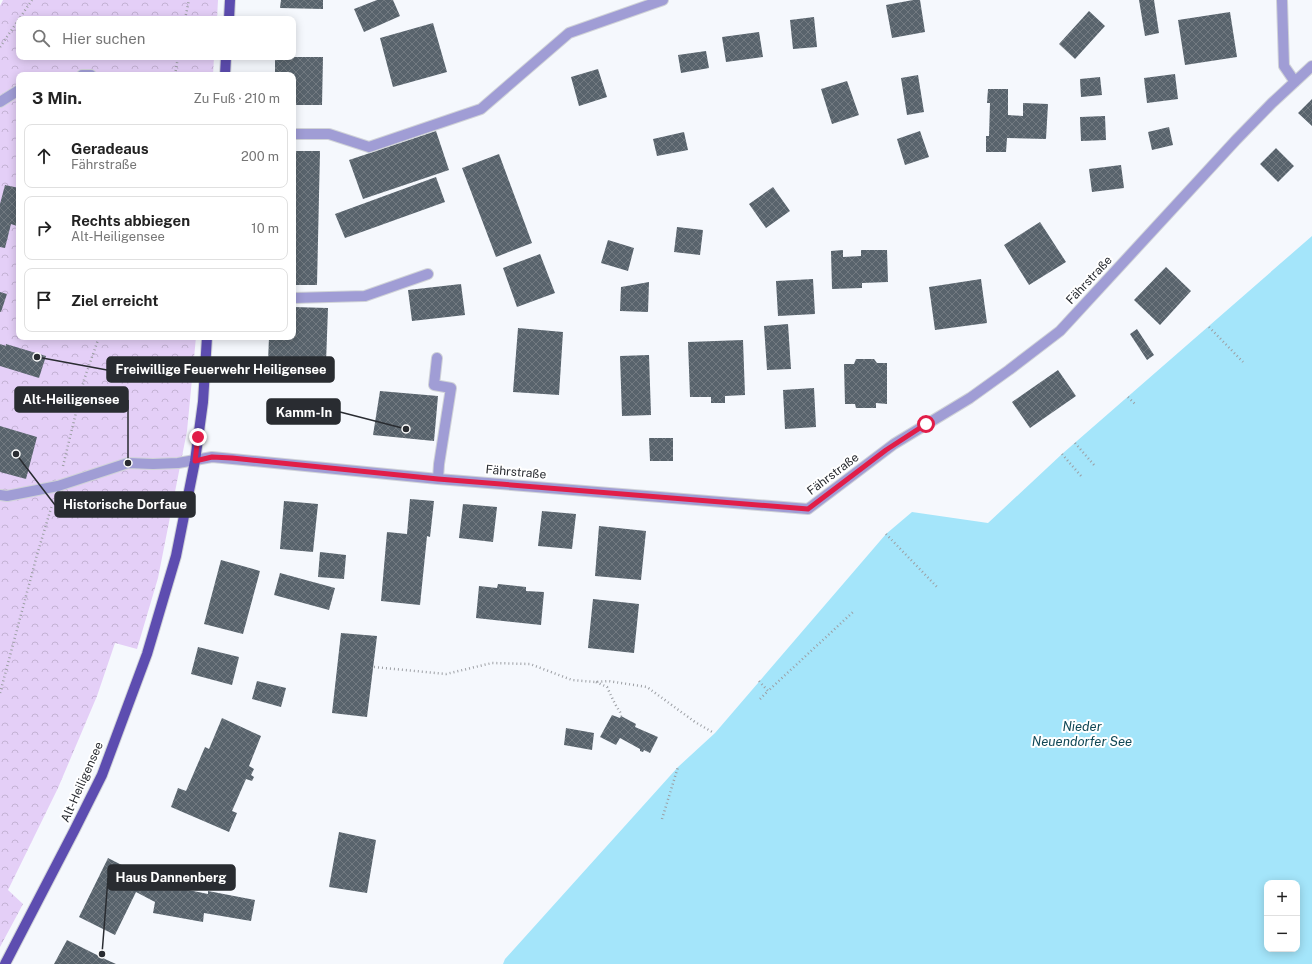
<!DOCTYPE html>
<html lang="de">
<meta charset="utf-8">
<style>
body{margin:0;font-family:"Public Sans",sans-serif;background:#f2f2f2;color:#222}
.controls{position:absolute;right:12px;bottom:12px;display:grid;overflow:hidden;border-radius:8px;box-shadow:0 2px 10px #0003}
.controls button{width:36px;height:36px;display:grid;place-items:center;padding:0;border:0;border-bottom:1px solid #e0e0e0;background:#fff;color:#222;font:20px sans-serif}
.stop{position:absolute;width:12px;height:12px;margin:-9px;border:3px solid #e11d48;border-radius:50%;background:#fff}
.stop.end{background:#e11d48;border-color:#fff;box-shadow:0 1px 4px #0008}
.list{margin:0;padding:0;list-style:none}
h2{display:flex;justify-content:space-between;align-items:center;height:52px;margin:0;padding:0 16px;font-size:17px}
h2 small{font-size:13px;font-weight:400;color:#767676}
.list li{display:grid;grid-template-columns:26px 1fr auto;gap:12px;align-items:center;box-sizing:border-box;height:64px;margin:0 8px 8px;padding:0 8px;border:1px solid #e0e0e0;border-radius:8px}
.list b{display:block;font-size:15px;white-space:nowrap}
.list p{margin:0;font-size:13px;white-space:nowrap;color:#767676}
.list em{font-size:13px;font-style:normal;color:#767676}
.icon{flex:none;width:22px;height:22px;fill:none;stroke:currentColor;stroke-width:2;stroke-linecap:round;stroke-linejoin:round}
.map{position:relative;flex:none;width:1312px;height:964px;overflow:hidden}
.search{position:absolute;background:#fff;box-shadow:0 2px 10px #0003;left:16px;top:16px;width:280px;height:44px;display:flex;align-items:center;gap:10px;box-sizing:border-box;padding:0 14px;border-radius:8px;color:#767676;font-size:15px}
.panel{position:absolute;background:#fff;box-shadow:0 2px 10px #0003;left:16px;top:72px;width:280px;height:268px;border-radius:8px}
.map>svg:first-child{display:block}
.park{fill:url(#park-crowns)}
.water{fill:#a4e5fa;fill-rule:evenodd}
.building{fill:url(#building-cross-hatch)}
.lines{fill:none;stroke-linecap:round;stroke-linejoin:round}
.minor-casing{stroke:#d0d3d8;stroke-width:12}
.major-casing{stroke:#d0d3d8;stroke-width:12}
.path{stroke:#9c9fa4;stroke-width:2.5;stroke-dasharray:1 3;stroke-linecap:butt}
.minor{stroke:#a09dd5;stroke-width:10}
.major{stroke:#5d4db0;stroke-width:10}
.route{stroke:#e11d48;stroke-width:5}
.labels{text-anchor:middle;stroke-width:4;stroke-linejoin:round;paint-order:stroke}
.street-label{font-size:12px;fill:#292c31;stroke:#fff}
.water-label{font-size:13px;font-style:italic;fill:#104755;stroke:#fff}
.leader{fill:none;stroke:#292c31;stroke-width:1.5}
.callout-dot{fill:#292c31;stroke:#fff;stroke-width:1.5}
.callout{fill:#292c31;stroke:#292c31;stroke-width:1.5}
.callout-label{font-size:13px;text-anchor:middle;font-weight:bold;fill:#fff}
</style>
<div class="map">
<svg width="1312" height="964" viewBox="0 0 1312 964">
<defs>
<pattern id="park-crowns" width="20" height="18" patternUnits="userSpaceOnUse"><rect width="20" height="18" fill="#e4cff7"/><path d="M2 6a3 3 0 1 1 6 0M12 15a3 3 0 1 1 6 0" fill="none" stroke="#c4b2d4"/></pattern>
<pattern id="building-cross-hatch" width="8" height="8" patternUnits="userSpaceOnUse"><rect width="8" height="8" fill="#58636c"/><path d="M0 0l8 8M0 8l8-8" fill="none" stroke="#727a81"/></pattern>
</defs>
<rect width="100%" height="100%" fill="#f5f8fd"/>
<!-- park -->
<path class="park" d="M 3,0 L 218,0 L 217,19 L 19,19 L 19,57 L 214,57 L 213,75 L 19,75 L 19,337 L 196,337 L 187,431 L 158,578 L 137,649 L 115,643 L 97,696 L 58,788 L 8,890 L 23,904 L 0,947 L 0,6 Z"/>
<!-- water -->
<path class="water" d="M 1312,236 L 1312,964 L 503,964 L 505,959 L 678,767 L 715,733 L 886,534 L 912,512 L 988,523 L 1062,454 ZM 1267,883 L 1297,883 L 1297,949 L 1267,949 Z"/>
<!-- building -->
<path class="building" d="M 281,0 L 323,0 L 323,9 L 280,8 Z
M 377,0 L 393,0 L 400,16 L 364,32 L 354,9 Z
M 913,0 L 920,0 L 925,32 L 892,38 L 886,5 Z
M 1139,0 L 1154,0 L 1159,33 L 1145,36 Z
M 1089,11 L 1105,26 L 1075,59 L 1059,44 Z
M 1230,12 L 1237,57 L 1185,65 L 1178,20 Z
M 814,17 L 817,47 L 793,49 L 790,20 Z
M 433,23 L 447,72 L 393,87 L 380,38 Z
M 759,32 L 763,57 L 726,62 L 722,37 Z
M 706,51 L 709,68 L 681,73 L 678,55 Z
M 275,57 L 323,57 L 322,105 L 293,105 L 293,75 L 275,75 Z
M 598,69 L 607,97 L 579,106 L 571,77 Z
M 1175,74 L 1178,99 L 1147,103 L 1144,78 Z
M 918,75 L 924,112 L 907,115 L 901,78 Z
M 1100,77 L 1102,95 L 1081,97 L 1080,79 Z
M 847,81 L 859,115 L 832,124 L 821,89 Z
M 988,89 L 1008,89 L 1008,115 L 1023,116 L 1023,103 L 1048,104 L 1046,139 L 1007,138 L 1006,152 L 986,152 L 986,136 L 989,136 L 990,103 L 987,103 Z
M 1312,99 L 1312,126 L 1298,113 Z
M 1105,116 L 1106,140 L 1081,141 L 1080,117 Z
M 1169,127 L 1173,145 L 1152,150 L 1148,132 Z
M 436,131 L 449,170 L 363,199 L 349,160 Z
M 920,131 L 929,157 L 905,165 L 897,139 Z
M 684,132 L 688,150 L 657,156 L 653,139 Z
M 1276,148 L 1294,166 L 1278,182 L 1260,164 Z
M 293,151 L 320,151 L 317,285 L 293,285 Z
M 499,154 L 532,243 L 496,257 L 462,168 Z
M 1121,165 L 1124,188 L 1092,192 L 1089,169 Z
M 436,177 L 445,202 L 345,238 L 335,214 Z
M 5,185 L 19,188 L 19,219 L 17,226 L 11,224 L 5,248 L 0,247 L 0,204 Z
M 773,187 L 790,211 L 766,228 L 749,204 Z
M 1040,222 L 1066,262 L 1029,285 L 1004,245 Z
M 677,227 L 703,230 L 700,255 L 674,252 Z
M 608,240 L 634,248 L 628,271 L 601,263 Z
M 843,250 L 843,257 L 861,256 L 861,250 L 887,250 L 888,282 L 862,283 L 862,288 L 832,289 L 831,251 Z
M 540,254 L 555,293 L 517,307 L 503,268 Z
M 1166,267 L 1191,291 L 1160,325 L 1134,300 Z
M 813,279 L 815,314 L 778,316 L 776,281 Z
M 981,279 L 987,323 L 935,330 L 929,287 Z
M 649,282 L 648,312 L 620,311 L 621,287 Z
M 461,284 L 465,315 L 412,321 L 408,290 Z
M 0,292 L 7,294 L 1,312 L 0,312 Z
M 293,307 L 328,308 L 326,363 L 268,362 L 269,337 L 293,337 Z
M 788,324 L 791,369 L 767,370 L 764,326 Z
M 518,328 L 563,332 L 559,395 L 513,392 Z
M 1137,329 L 1154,355 L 1147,360 L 1130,334 Z
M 743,340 L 745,395 L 725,396 L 725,403 L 711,403 L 711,397 L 690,397 L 688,342 Z
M 0,344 L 6,346 L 6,344 L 46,356 L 39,378 L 0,366 Z
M 649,355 L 651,415 L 622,416 L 620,356 Z
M 856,359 L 874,359 L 877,363 L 887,363 L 887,404 L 876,403 L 876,408 L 856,408 L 855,404 L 845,404 L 844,364 L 854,364 Z
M 1058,370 L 1076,396 L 1030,428 L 1012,402 Z
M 814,388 L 816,427 L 785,429 L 783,390 Z
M 380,391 L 438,396 L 434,441 L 373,435 Z
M 0,426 L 37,437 L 26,479 L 0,472 Z
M 649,438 L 673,438 L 673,461 L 650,461 Z
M 410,499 L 434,501 L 430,537 L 427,536 L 420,605 L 381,601 L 387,532 L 407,534 Z
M 284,501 L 318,504 L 313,552 L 280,549 Z
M 463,504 L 497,507 L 493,542 L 459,538 Z
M 542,511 L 576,514 L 572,549 L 538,546 Z
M 599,526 L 646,531 L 641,580 L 595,576 Z
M 320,552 L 346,555 L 344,579 L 318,577 Z
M 221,560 L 260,571 L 243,634 L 204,624 Z
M 280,573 L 335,588 L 329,610 L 274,595 Z
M 498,584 L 526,587 L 526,591 L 544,592 L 541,625 L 476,618 L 479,586 L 497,588 Z
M 593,599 L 639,604 L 634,653 L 588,648 Z
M 341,633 L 377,636 L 367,717 L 332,713 Z
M 198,647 L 239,657 L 232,685 L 191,674 Z
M 257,681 L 286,688 L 281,707 L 252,699 Z
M 612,715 L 620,718 L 621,716 L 636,724 L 635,727 L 658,737 L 650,753 L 644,750 L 643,752 L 640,751 L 640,749 L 620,738 L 616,745 L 600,737 Z
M 222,718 L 261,736 L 249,766 L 254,769 L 251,775 L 254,777 L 252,781 L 246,779 L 232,811 L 237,813 L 229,832 L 171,807 L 178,788 L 186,791 L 205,747 L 209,749 Z
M 566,728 L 594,733 L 592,750 L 564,745 Z
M 339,832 L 376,840 L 367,893 L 329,887 Z
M 108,858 L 159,884 L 208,894 L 208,891 L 255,900 L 251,921 L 204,913 L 203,922 L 153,913 L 155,902 L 136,892 L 115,935 L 79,917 Z
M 67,940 L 107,960 L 116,964 L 54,964 Z"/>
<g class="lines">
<!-- minor casing -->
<g class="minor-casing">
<path id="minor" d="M 1282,0 L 1284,66 L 1295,82
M 82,75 L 91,75
M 0,102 L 19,90
M 293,134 L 329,134 L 369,147 L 481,109 L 569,33 L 663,0
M 293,298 L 365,296 L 428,274
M 437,358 L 434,385 L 451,388 L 439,464 L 438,479
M 0,495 L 7,496 L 58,486 L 128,463 L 153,464 L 178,463 L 212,457 L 438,479 L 808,509 L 894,444 L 970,398 L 1009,370 L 1060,331 L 1236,140 L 1272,103 L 1312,66"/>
</g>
<!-- major casing -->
<g class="major-casing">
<path id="major" d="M 229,19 L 230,0
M 225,75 L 226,57
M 5,964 L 74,831 L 102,775 L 147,654 L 176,556 L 195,461 L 203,402 L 207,337"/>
</g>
<!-- path -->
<path class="path" d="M 185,19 L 189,0
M 0,47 L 32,0
M 175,75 L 178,57
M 1209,327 L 1243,362
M 1128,397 L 1135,404
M 1075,443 L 1094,465
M 1062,454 L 1081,476
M 63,466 L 84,380 L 99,337
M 886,534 L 937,587
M 374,667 L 446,674 L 492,663 L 530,664 L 572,680 L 595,682 L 608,681 L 647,687 L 695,722 L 714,733
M 759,681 L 768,691 L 853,612
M 596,682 L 607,687 L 615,704 L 620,712 L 621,716
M 0,693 L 37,555 L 52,505
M 760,699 L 768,691
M 662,819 L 678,767"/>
<!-- minor -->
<use href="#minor" class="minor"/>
<!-- major -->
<use href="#major" class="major"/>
</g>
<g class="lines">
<!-- route -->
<path class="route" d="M 198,437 L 195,461 L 212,457 L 232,458 L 438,479 L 808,509 L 886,450 L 926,424"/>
</g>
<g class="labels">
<!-- street labels -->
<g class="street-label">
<text transform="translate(1089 280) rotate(-47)" y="4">Fährstraße</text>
<text transform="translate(516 472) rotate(5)" y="4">Fährstraße</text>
<text transform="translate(833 474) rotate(-37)" y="4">Fährstraße</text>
<text transform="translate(82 782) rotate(-66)" y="4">Alt-Heiligensee</text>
</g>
<!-- water labels -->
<g class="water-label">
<text x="1082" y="731">Nieder<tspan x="1082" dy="15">Neuendorfer See</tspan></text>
</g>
</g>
<!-- callouts -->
<path class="leader" d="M37 357L107 370M128 463L128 400M406 429L340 412M16 454L55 505M102 954L108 878"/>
<g class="callout-dot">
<circle cx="37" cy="357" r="4"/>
<circle cx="128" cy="463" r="4"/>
<circle cx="406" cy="429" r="4"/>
<circle cx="16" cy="454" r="4"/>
<circle cx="102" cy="954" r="4"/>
</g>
<g class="callout">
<rect x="107" y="357" width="227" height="25" rx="4"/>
<rect x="15" y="387" width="113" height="25" rx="4"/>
<rect x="267" y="399" width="73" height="25" rx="4"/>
<rect x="55" y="492" width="140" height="25" rx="4"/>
<rect x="108" y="865" width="127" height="25" rx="4"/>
</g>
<g class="callout-label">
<text x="221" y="374">Freiwillige Feuerwehr Heiligensee</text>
<text x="71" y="404">Alt-Heiligensee</text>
<text x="304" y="417">Kamm-In</text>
<text x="125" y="509">Historische Dorfaue</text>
<text x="171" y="882">Haus Dannenberg</text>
</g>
</svg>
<div class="controls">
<button>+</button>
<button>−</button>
</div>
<div class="stop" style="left:926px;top:424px"></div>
<div class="stop end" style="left:198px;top:437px"></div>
<div class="search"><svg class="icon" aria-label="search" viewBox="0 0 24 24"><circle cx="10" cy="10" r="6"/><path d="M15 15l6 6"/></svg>Hier suchen</div>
<section class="panel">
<h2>3 Min.<small>Zu Fuß · 210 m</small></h2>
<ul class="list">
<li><svg class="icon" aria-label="ahead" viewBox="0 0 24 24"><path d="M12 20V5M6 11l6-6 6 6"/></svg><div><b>Geradeaus</b><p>Fährstraße</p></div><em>200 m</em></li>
<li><svg class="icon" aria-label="right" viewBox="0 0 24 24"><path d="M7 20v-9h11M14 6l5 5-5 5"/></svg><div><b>Rechts abbiegen</b><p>Alt-Heiligensee</p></div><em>10 m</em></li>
<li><svg class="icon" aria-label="arrive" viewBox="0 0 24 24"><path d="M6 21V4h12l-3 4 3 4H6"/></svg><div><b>Ziel erreicht</b></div></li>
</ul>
</section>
</div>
